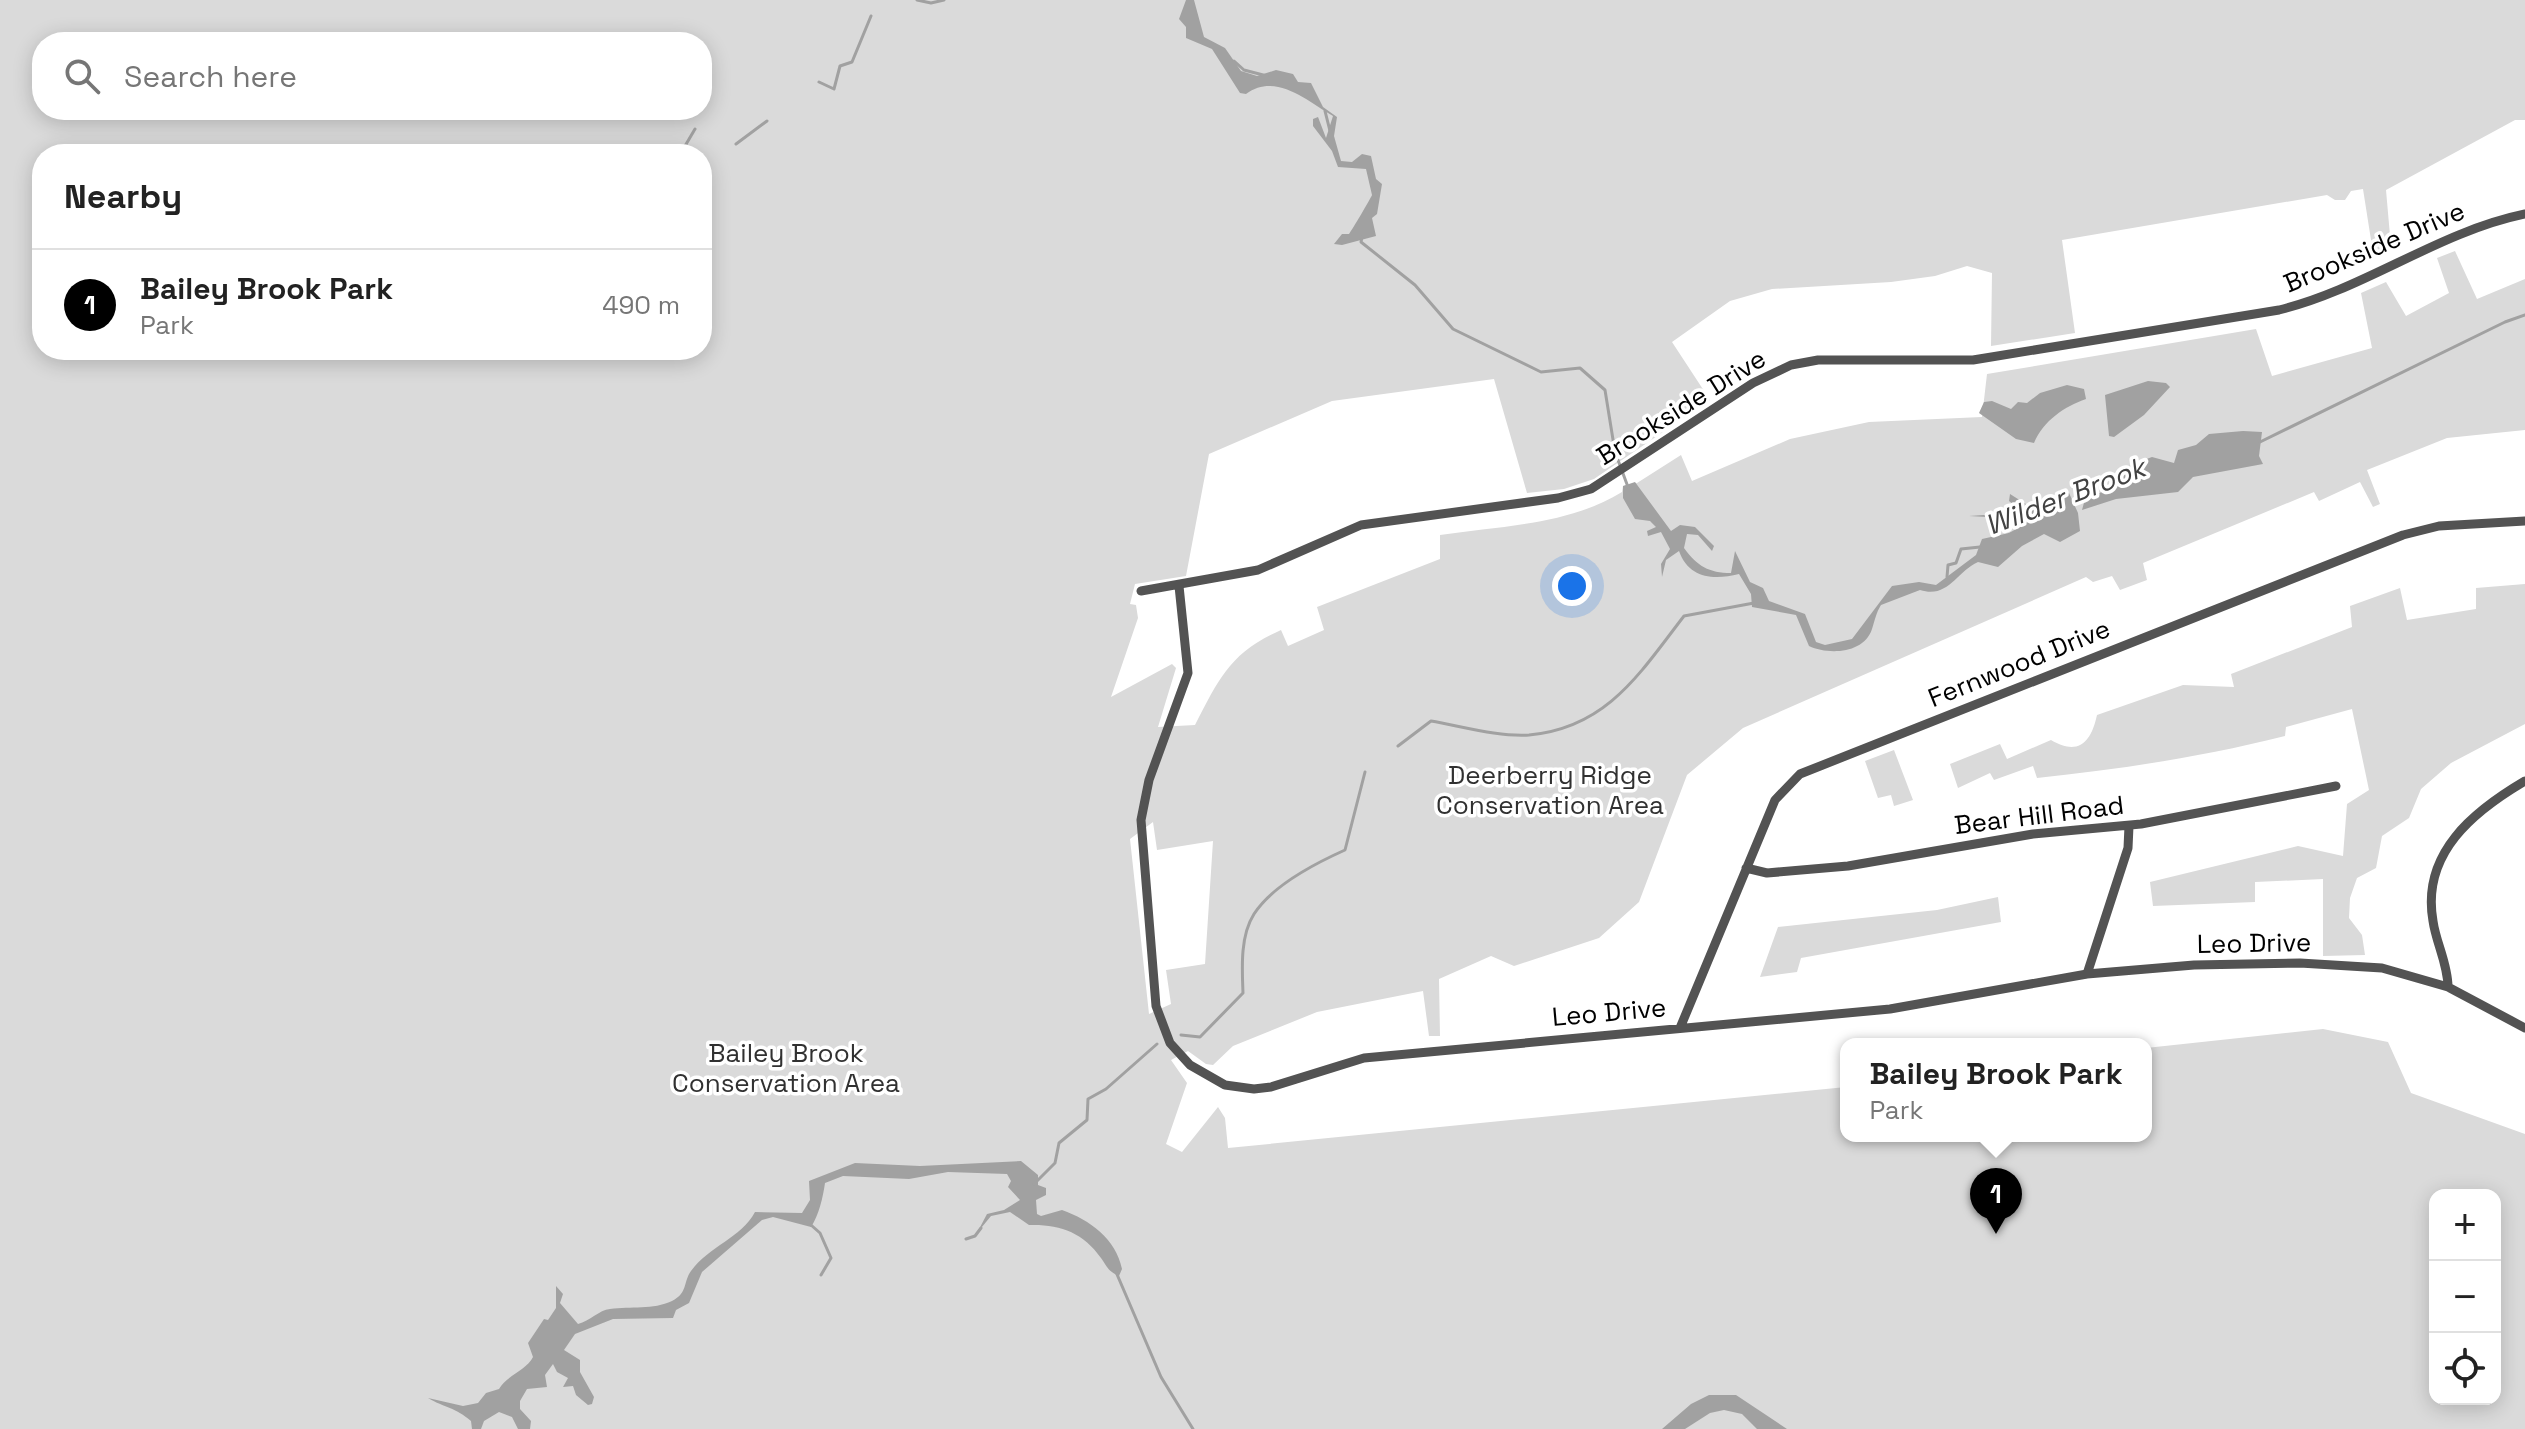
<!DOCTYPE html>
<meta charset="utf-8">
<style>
body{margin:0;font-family:"Space Grotesk",sans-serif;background:#f6f6f6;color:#222}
.controls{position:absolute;right:24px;bottom:24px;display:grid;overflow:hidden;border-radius:16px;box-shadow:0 4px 20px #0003}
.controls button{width:72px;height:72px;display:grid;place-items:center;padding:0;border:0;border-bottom:2px solid #e0e0e0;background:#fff;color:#222;font:40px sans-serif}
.you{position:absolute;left:1572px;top:586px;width:28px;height:28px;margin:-20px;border:6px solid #fff;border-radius:50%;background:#1a73e8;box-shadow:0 0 0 12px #1a73e833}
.badge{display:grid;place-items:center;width:52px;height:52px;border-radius:50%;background:#000;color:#fff;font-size:26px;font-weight:700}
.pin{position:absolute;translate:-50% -66px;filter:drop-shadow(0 2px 4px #0008)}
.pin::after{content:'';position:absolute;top:42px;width:28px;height:24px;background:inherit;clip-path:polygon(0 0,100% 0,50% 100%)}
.popup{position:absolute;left:1840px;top:1038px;width:312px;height:104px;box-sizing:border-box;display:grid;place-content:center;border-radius:16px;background:#fff;filter:drop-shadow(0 2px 6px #0005);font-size:26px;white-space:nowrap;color:#767676}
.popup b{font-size:30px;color:#222}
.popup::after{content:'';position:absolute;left:50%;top:100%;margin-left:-16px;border:16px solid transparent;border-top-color:#fff}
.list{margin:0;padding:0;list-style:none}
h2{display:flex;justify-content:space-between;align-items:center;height:104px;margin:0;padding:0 32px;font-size:34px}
h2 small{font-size:26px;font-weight:400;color:#767676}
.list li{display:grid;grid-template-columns:52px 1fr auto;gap:24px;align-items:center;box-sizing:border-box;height:112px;padding:0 32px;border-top:2px solid #e0e0e0}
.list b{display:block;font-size:30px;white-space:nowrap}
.list p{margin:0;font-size:26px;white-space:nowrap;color:#767676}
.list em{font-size:26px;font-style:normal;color:#767676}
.icon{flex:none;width:44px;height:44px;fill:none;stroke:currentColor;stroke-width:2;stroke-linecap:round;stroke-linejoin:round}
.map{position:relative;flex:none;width:2525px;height:1429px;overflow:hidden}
.search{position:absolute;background:#fff;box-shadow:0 4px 20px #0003;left:32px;top:32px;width:680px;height:88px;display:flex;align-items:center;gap:20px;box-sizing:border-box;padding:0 28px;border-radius:32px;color:#767676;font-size:30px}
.panel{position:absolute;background:#fff;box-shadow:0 4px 20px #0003;left:32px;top:144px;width:680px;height:216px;border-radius:32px}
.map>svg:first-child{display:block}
.green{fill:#dadada;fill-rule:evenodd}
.water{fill:#a1a1a1}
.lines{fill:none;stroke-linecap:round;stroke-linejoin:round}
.stream{stroke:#a1a1a1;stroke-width:3}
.street{stroke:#535353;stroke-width:9}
.labels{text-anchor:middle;stroke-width:7;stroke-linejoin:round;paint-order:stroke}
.street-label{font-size:26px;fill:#000;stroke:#fff}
.park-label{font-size:26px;fill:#313131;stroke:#fff}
.water-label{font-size:28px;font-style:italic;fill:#424242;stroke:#fff}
</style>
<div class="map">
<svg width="2525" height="1429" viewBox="0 0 2525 1429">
<rect width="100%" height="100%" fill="#fff"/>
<!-- green -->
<path class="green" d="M 0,0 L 2525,0 L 2525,120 L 2515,120 L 2386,190 L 2391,247 L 2374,259 L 2363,189 L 2351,191 L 2345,200 L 2335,200 L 2327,195 L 2062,240 L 2075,333 L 1991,346 L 1992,273 L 1967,266 L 1935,276 L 1891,282 L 1772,289 L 1730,301 L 1672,342 L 1710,400 L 1594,479 L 1564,489 L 1527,493 L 1494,379 L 1332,401 L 1209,454 L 1186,576 L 1135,584 L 1130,604 L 1136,605 L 1138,618 L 1111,697 L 1172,664 L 1176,668 L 1158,727 L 1195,725 C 1220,677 1230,653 1281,630 L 1288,646 L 1324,630 L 1317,607 L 1440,559 L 1440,535 C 1500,526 1569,525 1622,492 L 1623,486 L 1637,483 L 1681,455 L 1692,481 L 1790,439 L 1869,422 L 1982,417 L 1987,374 L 2256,329 L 2272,376 L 2372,348 L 2361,293 L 2386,282 L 2406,316 L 2449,293 L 2437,258 L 2455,251 L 2477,299 L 2525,279 L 2525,430 L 2447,438 L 2367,470 L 2380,504 L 2373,507 L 2360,482 L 2319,501 L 2314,492 L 2143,563 L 2147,580 L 2120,590 L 2112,576 L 2093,582 L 2086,577 L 1743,728 L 1687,775 L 1639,902 L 1599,938 L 1514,966 L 1491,956 L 1439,979 L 1440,1036 L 1429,1036 L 1423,991 L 1317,1012 L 1233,1046 L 1213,1065 L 1206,1064 L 1188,1051 L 1171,1060 L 1187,1083 L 1166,1144 L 1182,1152 L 1218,1107 L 1225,1118 L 1228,1148 L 1846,1087 L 1846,1136 L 2146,1136 L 2146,1048 L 2323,1029 L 2388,1042 L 2411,1093 L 2525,1134 L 2525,1429 L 0,1429 ZM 42,42 L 702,42 L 702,110 L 42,110 ZM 42,154 L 702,154 L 702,350 L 42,350 ZM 1153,822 L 1157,850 L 1213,841 L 1205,964 L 1166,970 L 1171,1004 L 1149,1014 L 1130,839 ZM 2435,1195 L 2495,1195 L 2495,1399 L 2435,1399 Z
M 2525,584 L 2525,724 L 2451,763 L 2421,789 L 2409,818 L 2382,836 L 2376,868 L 2357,878 L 2350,898 L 2349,918 L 2362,935 L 2365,955 L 2323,956 L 2323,879 L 2255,882 L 2255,902 L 2153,906 L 2150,882 L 2298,846 L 2343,856 L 2347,804 L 2369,790 L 2352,709 L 2286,727 L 2285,736 C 2202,757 2121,769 2037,778 L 2033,766 L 1994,780 L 1990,773 L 1958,788 L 1950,764 L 2000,744 L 2007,759 L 2051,740 C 2078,756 2091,743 2097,715 L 2183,685 L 2234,687 L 2231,674 L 2352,627 L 2350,606 L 2400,588 L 2407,620 L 2476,609 L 2476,588 Z
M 1894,750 L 1913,800 L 1894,806 L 1891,795 L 1878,798 L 1865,761 Z
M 1998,897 L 2001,922 L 1801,958 L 1797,972 L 1760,977 L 1778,927 L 1937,910 Z"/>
<!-- water -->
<path class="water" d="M 1186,0 L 1194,0 L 1204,37 L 1225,48 L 1241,71 L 1257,76 L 1276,70 L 1293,74 L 1298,82 L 1311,83 L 1323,107 L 1337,117 L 1334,136 L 1341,161 L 1352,162 L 1362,154 L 1371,156 L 1376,179 L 1382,184 L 1377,214 L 1372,218 L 1376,236 L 1342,245 L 1334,244 L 1342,234 L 1349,234 C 1352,230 1371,198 1372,195 L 1366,169 L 1338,167 L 1332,151 L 1313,126 L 1313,119 L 1318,117 L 1326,138 L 1333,116 C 1307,101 1276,72 1246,94 L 1240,93 L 1212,49 L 1186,38 L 1186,27 L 1179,19 Z
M 2148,381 L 2166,383 L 2170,387 L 2144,415 L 2114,437 L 2109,436 L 2105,395 Z
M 2067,385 L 2084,389 L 2086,399 C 2064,407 2044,420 2034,443 L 2016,439 L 1979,413 L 1984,402 L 1992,401 L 2011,409 L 2018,402 L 2027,403 L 2040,393 Z
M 2243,431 L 2262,432 L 2259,456 L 2263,464 L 2193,477 L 2178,492 L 2116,499 L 2082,510 L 2085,499 L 2114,487 L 2124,469 L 2133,464 L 2152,457 L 2174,463 L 2178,450 L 2196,445 L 2209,434 Z
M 1635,482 L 1671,531 L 1680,525 L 1695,527 L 1714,546 L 1712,551 L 1698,535 L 1687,534 L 1684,548 C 1697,566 1709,573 1731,573 L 1735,551 L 1750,582 L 1763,588 L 1769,601 L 1805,614 L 1816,642 L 1825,645 L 1852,639 L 1892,586 L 1919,582 L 1936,585 L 1976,555 L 1982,539 L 2018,531 L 2018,525 L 1992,526 L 1987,517 L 1969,516 L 2013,513 L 2015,506 L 2009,501 L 2010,494 L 2029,506 L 2052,504 L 2064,493 L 2069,493 L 2078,513 L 2080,531 L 2060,542 L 2044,534 L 2022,546 L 1998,567 L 1978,562 C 1956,572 1948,599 1920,590 L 1881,605 C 1876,613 1875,620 1872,629 C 1864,654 1828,655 1809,646 L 1796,615 L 1752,607 L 1751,594 L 1739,574 C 1714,580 1689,579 1679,551 L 1666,560 L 1662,577 L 1661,564 L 1670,549 L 1661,532 L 1648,536 L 1647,531 L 1656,527 L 1650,521 L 1635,519 L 1623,498 L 1623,486 Z
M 1021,1161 L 1038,1175 L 1038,1185 L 1046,1188 L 1046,1195 L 1036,1200 L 1037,1214 L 1041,1216 L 1062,1210 C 1090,1220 1116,1239 1122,1269 L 1119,1276 C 1108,1271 1108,1268 1101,1258 C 1083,1232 1059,1224 1029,1225 L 1010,1212 L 991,1216 L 977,1233 L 987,1214 L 1004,1210 L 1020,1200 L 1008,1187 L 1011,1181 L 1007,1174 L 948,1172 L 909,1179 L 843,1176 L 825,1183 C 823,1197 819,1215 811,1227 L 773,1217 L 762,1220 L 702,1272 L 689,1303 L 676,1310 L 673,1318 L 613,1319 L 575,1334 L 564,1350 L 580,1360 L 580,1372 L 594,1397 L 592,1404 L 588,1405 L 576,1395 L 573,1386 L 563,1387 L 568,1378 L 557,1372 L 553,1364 L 545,1375 L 547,1387 L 527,1389 L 520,1401 L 520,1409 L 531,1421 L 530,1429 L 518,1429 L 512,1417 L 499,1412 L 484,1421 L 481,1429 L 472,1429 L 471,1421 C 455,1407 445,1408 428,1398 L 463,1406 L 478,1403 L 486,1393 L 499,1389 C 507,1375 527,1370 533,1357 L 528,1343 L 544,1319 L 548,1320 L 556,1308 L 556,1286 L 563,1294 L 560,1303 L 578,1324 C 590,1321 599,1310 610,1309 C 631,1306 653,1310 672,1301 C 688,1293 683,1282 691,1271 C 709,1246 741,1238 755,1212 L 802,1213 L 810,1200 L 809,1181 L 855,1163 L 920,1166 Z
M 1709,1395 L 1736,1395 L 1787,1429 L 1757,1429 L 1742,1414 L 1724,1410 L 1710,1413 L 1685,1429 L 1662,1429 L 1691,1404 Z"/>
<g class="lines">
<!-- stream -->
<path class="stream" d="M 917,0 L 931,3 L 944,0
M 1234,61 L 1244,70 L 1267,76
M 819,82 L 834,89 L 840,66 L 852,62 L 871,16
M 1325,111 L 1330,131
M 736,144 L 767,121
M 693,154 L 685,146 L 695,129
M 1362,237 L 1361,242 L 1415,285 L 1453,329 L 1541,372 L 1580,368 L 1605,390 L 1615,452 L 1628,487
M 2260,442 L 2505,322 L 2525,315
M 2003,538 L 2021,528
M 1947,577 L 1948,565 L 1956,563 L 1961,549 L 1980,547
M 1398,746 L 1431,721 C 1461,726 1498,737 1529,735 C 1607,728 1640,673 1684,616 L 1754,603
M 1181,1035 L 1200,1037 L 1243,993 C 1242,968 1240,936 1254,914 C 1272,886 1316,863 1345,850 L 1365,772
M 1034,1184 L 1055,1163 L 1059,1143 L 1087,1120 L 1088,1099 L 1106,1089 L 1157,1044
M 811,1225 L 820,1233 L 831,1258 L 821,1275
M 966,1239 L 975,1236 L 981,1228
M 1116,1272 L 1161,1377 L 1193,1429"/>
<!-- street -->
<path class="street" d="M 1179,586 L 1188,673 L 1149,780 L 1141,820 L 1156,1006 L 1170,1043 L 1190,1065 L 1225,1085 L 1254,1089 L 1271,1087 L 1364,1058 L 1890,1009 L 2087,974 L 2194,965 L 2300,963 L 2382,968 L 2448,987 L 2525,1028
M 1141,591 L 1258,570 L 1361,525 L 1558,498 L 1591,489 L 1753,383 L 1791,365 L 1818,360 L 1973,360 L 2279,310 C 2365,289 2438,232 2525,214
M 1746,868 L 1767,873 L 1848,866 L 2033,834 L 2141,824 L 2336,786
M 2087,974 L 2128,848 L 2129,826
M 2448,987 C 2448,964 2436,943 2433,921 C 2421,853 2474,811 2525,781
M 1680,1028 L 1775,800 L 1800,774 L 2403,535 L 2439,526 L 2525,521"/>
</g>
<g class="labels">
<!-- street labels -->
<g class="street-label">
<text transform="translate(2374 247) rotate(-23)" y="9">Brookside Drive</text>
<text transform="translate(1681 407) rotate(-32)" y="9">Brookside Drive</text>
<text transform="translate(2019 663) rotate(-22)" y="9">Fernwood Drive</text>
<text transform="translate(2039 815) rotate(-7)" y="9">Bear Hill Road</text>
<text transform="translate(2254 943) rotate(-1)" y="9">Leo Drive</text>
<text transform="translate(1609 1012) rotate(-5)" y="9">Leo Drive</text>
</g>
<!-- park labels -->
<g class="park-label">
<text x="1550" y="784">Deerberry Ridge<tspan x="1550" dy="30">Conservation Area</tspan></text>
<text x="786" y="1062">Bailey Brook<tspan x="786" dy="30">Conservation Area</tspan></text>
</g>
<!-- water labels -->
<g class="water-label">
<text transform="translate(2065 496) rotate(-21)" y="10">Wilder Brook</text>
</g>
</g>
</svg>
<div class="controls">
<button>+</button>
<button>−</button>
<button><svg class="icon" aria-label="locate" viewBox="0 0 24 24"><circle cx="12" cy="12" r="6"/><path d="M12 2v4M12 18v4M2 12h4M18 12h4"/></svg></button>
</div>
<div class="you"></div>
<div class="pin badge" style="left:1996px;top:1234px">1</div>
<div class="popup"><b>Bailey Brook Park</b>Park</div>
<div class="search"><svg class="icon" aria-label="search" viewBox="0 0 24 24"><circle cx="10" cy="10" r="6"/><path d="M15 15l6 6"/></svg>Search here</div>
<section class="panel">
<h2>Nearby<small></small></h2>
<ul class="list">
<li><span class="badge">1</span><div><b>Bailey Brook Park</b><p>Park</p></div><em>490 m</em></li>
</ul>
</section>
</div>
